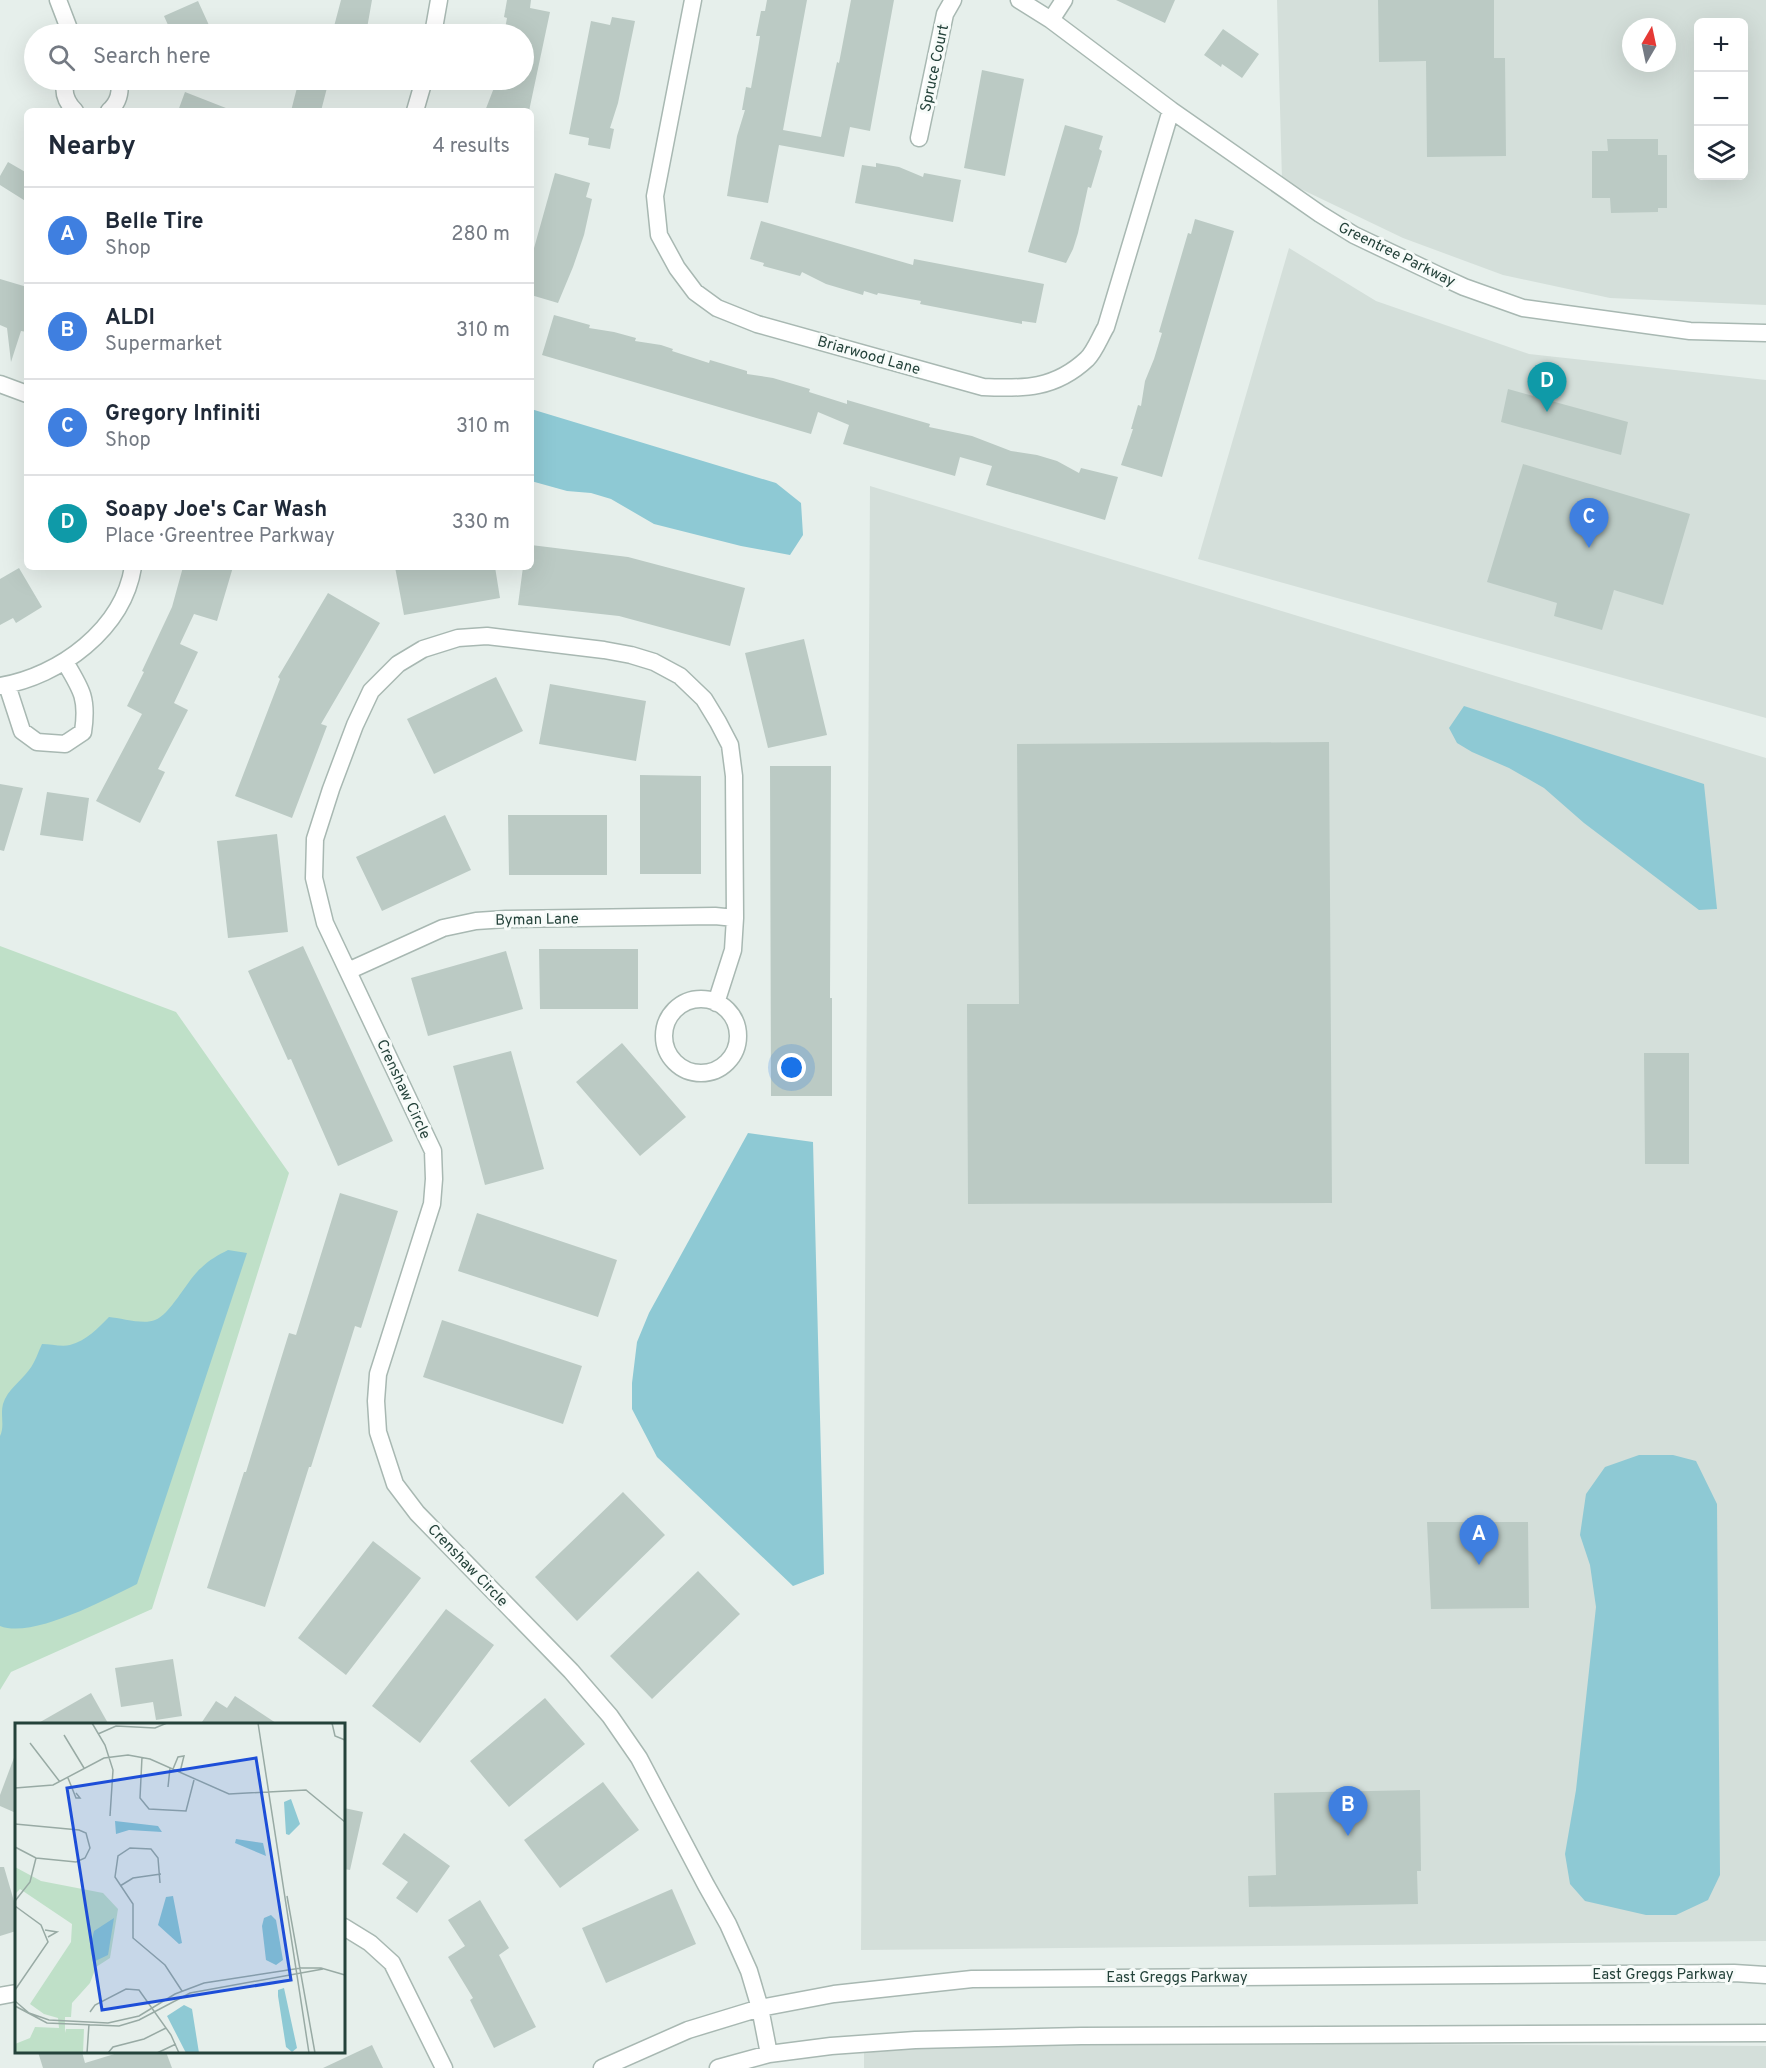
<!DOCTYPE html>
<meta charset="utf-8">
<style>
body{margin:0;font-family:Overpass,sans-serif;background:#f6f6f7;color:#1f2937}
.controls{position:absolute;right:18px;top:18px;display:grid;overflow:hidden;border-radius:9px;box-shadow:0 6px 24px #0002}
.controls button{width:54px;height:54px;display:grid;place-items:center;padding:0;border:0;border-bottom:2px solid #e0e1e3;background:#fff;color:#1f2937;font:30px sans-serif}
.compass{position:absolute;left:1622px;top:18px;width:54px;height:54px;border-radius:50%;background:#fff;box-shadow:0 6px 24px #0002;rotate:9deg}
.you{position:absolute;left:792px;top:1068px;width:21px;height:21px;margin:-15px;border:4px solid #fff;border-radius:50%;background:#1a73e8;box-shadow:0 0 0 9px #1a73e833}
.badge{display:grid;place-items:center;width:39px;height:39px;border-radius:50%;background:#7f5249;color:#fff;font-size:20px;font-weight:700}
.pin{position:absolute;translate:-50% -50px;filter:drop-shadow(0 2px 3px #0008)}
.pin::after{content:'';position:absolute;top:32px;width:21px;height:18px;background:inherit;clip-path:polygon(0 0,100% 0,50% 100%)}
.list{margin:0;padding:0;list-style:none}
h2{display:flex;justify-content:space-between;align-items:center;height:78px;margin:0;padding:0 24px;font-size:26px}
h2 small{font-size:20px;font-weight:400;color:#747a83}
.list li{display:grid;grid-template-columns:39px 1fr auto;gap:18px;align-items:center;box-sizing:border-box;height:96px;padding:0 24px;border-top:2px solid #e0e1e3}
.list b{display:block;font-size:22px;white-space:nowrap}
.list p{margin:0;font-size:20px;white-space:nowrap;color:#747a83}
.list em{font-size:20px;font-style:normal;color:#747a83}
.icon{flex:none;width:33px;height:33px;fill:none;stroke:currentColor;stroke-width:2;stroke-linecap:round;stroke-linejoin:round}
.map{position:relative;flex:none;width:1766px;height:2068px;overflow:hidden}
.search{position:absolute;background:#fff;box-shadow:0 6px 24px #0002;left:24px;top:24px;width:510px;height:66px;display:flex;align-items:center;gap:15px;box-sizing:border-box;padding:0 21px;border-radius:33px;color:#747a83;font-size:22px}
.panel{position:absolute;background:#fff;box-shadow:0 6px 24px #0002;left:24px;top:108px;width:510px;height:462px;border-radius:9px}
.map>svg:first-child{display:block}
.built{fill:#d4dfda;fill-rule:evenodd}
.green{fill:#bfe0c8}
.water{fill:#8ec9d4}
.building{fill:#bbcac4}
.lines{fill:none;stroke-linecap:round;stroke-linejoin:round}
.minor-casing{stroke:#a8b8b2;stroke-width:19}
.minor{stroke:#fff;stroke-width:16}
.labels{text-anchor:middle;stroke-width:6;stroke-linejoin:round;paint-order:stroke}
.street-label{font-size:15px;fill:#24423a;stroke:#f7fbf9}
.inset-road{fill:none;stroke:#98aaa4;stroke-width:1.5}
.view{fill:#1d4ed8;fill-opacity:0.15;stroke:#1d4ed8;stroke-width:3}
.inset-edge{fill:none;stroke:#24423a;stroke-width:3}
</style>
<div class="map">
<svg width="1766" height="2068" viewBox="0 0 1766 2068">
<rect width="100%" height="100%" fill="#e6efeb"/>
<!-- built -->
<path class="built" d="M 1277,0 L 1766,0 L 1766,305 L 1610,298 L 1503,275 L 1403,238 L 1282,180 ZM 1698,22 L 1744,22 L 1744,176 L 1698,176 ZM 1631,27 L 1667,27 L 1667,63 L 1631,63 Z
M 1289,248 L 1376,301 L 1529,354 L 1766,380 L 1766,718 L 1198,559 Z
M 870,486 L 1766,758 L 1766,1941 L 861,1950 Z
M 864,2041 L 1766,2046 L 1766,2068 L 864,2068 Z"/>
<!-- green -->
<path class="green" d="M 0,946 L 176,1012 L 289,1173 L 152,1609 L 11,1672 L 0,1690 Z"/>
<!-- water -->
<path class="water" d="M 531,409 L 776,483 L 801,503 L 803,535 L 790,555 L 741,546 L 654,524 L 611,499 L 591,493 L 567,491 L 531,481 Z
M 1464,706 L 1704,784 L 1717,909 L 1699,910 L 1584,823 L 1544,788 L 1509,768 L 1472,752 L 1457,743 L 1449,728 Z
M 748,1133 L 813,1142 L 824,1574 L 793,1586 L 657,1457 L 632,1409 L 632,1383 L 637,1342 L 649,1313 Z
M 228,1250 L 247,1253 L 137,1584 C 106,1599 33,1639 0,1626 L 0,1436 C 5,1426 0,1415 3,1404 C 7,1390 21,1381 29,1370 C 35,1363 38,1352 42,1344 C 50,1344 62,1347 70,1345 C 86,1341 98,1328 109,1317 C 121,1318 144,1325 155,1320 C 171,1314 187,1280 201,1268 C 209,1260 218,1255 228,1250 Z
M 1639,1455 L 1673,1455 L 1696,1461 L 1717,1504 L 1720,1875 L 1708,1900 L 1676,1915 L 1646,1915 L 1585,1901 L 1570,1884 L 1565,1854 L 1576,1790 L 1596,1607 L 1590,1565 L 1580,1535 L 1586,1494 L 1605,1467 Z"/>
<!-- building -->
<path class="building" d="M 341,0 L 372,0 L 366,34 L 332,34 Z
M 507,0 L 531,0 L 530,8 L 550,12 L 529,111 L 485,111 L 497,80 L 524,80 L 524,34 L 504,34 L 507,18 L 504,17 Z
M 767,0 L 807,0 L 783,130 L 821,137 L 837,62 L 839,63 L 851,0 L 894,0 L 870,131 L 850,127 L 844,157 L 779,145 L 768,203 L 727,196 L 737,136 L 745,110 L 742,110 L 746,87 L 751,88 L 758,49 L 760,36 L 756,36 L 761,11 L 765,11 Z
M 1116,0 L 1175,0 L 1165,23 Z
M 1378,0 L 1494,0 L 1494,58 L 1505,58 L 1506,156 L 1427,157 L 1426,61 L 1379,62 Z
M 198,1 L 213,34 L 172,34 L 164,16 Z
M 612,17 L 635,21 L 618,103 L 610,128 L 614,129 L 610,149 L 588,145 L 589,138 L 569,134 L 591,21 L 610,25 Z
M 1223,29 L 1259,54 L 1242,78 L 1222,64 L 1221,67 L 1204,55 Z
M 982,70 L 1024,79 L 1005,176 L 964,168 Z
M 299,80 L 329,80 L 321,111 L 291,111 Z
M 185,92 L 231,110 L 231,111 L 178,111 Z
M 1065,125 L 1103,136 L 1099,149 L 1102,151 L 1091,188 L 1088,187 L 1078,233 L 1073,249 L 1066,263 L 1028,252 Z
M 1607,139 L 1658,139 L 1658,155 L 1667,155 L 1667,208 L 1658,208 L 1658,212 L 1611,213 L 1610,198 L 1592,198 L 1592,151 L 1608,151 Z
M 8,162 L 27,173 L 27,202 L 0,185 L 0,176 Z
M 876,163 L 899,167 L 923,177 L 924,173 L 961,180 L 953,222 L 855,203 L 862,165 L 876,167 Z
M 555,173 L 590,183 L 586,197 L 592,199 L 584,235 L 573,267 L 558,303 L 531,295 L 531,259 Z
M 1195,219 L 1234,231 L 1162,477 L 1121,465 L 1133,429 L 1131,429 L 1138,405 L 1141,406 L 1145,381 L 1154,359 L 1162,333 L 1159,332 L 1188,233 L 1191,234 Z
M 761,221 L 913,265 L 914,259 L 1044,284 L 1036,323 L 1022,321 L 1022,324 L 920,304 L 921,301 L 878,293 L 877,295 L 864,291 L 863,295 L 826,284 L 802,272 L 800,276 L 763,266 L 764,263 L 750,259 Z
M 0,279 L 27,287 L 27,332 L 21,331 L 11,362 L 7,328 L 0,325 Z
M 554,315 L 590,325 L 589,328 L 614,332 L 636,338 L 635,341 L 661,345 L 673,349 L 672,351 L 709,363 L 710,360 L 747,371 L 747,374 L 773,378 L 810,389 L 809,392 L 847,404 L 847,400 L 930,424 L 929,427 L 972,436 L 1011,451 L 1037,455 L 1057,461 L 1079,473 L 1081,468 L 1118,477 L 1105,520 L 986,485 L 992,466 L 960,457 L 955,476 L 843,444 L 849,425 L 818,412 L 811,434 L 542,355 Z
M 1508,389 L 1628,422 L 1621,455 L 1501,422 Z
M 1523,464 L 1690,514 L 1663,605 L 1614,590 L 1602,630 L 1554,616 L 1557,603 L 1487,582 Z
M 531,545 L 628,557 L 745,588 L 730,646 L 619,616 L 518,605 L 523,567 L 531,567 Z
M 183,567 L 233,567 L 217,621 L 194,614 L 180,644 L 198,652 L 174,703 L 188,710 L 158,769 L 165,772 L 140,823 L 96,801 L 142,714 L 127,706 L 144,672 L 142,671 L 172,607 Z
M 395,567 L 495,567 L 500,598 L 404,615 Z
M 19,568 L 42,607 L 16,623 L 13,618 L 0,625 L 0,579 Z
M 328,593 L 380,623 L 321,724 L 327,726 L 292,818 L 235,796 L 280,679 L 278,677 Z
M 804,639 L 827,735 L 768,748 L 745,653 Z
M 496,677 L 523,731 L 434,774 L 407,719 Z
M 550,684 L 646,701 L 636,761 L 539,744 Z
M 1329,742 L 1332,1203 L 968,1204 L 967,1004 L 1019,1004 L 1017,744 Z
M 770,766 L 831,766 L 830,998 L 832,998 L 832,1096 L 771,1096 Z
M 640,775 L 701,776 L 701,874 L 640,874 Z
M 0,784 L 23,788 L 4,851 L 0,850 Z
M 47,792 L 89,798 L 83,841 L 40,835 Z
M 445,815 L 471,870 L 382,911 L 356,857 Z
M 508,815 L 607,815 L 607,875 L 509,875 Z
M 277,834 L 288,932 L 228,938 L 217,841 Z
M 303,946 L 393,1141 L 338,1166 L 291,1059 L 288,1060 L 248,971 Z
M 539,949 L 638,949 L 638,1009 L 540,1009 Z
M 506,951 L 523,1009 L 428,1036 L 411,978 Z
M 622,1043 L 686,1117 L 640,1156 L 576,1082 Z
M 511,1051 L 544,1169 L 485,1185 L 453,1066 Z
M 1644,1053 L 1689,1053 L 1689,1164 L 1645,1164 Z
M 340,1193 L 398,1211 L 361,1328 L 355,1326 L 311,1467 L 309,1467 L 265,1607 L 207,1588 L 244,1472 L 246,1472 L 289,1333 L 296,1335 Z
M 477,1213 L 617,1260 L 598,1317 L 458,1271 Z
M 442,1320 L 582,1366 L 563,1424 L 423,1377 Z
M 623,1492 L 665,1535 L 577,1621 L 535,1577 Z
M 1427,1522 L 1528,1522 L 1529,1608 L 1431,1609 Z
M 373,1541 L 421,1578 L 346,1675 L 298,1638 Z
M 698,1571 L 740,1614 L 652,1699 L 610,1656 Z
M 446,1609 L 494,1645 L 420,1743 L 372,1706 Z
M 173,1659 L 182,1716 L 156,1720 L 153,1702 L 121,1707 L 115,1668 Z
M 91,1693 L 109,1725 L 35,1725 Z
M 235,1696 L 279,1725 L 200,1725 L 216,1701 L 227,1708 Z
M 545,1698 L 585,1744 L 509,1807 L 470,1761 Z
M 15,1755 L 16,1755 L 16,1813 L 0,1806 L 0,1795 Z
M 603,1782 L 639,1830 L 560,1888 L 524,1840 Z
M 1420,1790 L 1421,1871 L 1417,1871 L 1418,1904 L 1249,1907 L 1248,1876 L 1276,1875 L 1274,1793 Z
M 344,1808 L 363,1812 L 350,1870 L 344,1869 Z
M 404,1833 L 450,1866 L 417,1913 L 396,1898 L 408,1882 L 382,1864 Z
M 0,1867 L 4,1867 L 16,1908 L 16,1931 L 0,1936 Z
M 672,1889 L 696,1944 L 606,1983 L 582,1928 Z
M 480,1900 L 509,1948 L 499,1955 L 536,2027 L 494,2048 L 470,2000 L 473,1998 L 448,1957 L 465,1946 L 448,1920 Z
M 372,2045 L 383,2068 L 323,2068 Z
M 38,2052 L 82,2052 L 85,2063 L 121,2052 L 166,2052 L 172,2068 L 43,2068 Z"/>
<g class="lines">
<!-- minor casing -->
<g class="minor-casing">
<path id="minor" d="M 58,0 L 71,34
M 693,0 L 655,196 L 659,235 L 677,268 L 695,292 L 717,308 L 757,324 L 983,387 C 1024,389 1055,389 1087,359 C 1095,351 1100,337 1106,327 L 1171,110
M 1019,0 L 1051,20 L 1171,110 L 1320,214 L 1354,235 L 1438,275 L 1464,287 L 1523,308 L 1690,331 L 1766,333
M 1051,20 L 1064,0
M 433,34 L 439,0
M 66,80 C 62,92 66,102 75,111
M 109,111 C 119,102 121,92 119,80
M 415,111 L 424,80
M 919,138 L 945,14 L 953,0
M 0,384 L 27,394
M 7,685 L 22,731 L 37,742 L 65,744 L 83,732 C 88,699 82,690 65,662
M 0,686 C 60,676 123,629 133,567
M 348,971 L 443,928 L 476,921 L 506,919 L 715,916 L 735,918
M664 1036a37 37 0 1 1 74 0a37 37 0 1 1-74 0Z
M 716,1003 L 733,950 L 735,918 L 734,776 L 730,745 L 718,722 L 704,699 L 680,676 L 654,662 L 631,655 L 604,650 L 487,636 L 458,638 L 423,649 L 398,664 L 371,691 L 355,725 L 331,789 L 315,839 L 314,878 L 325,923 L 433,1151 L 434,1179 L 432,1204 L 378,1374 L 376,1401 L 378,1432 L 395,1484 L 417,1513 L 571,1671 L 610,1716 L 639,1758 L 706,1885 L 728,1924 L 749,1971 L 760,2008 L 769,2054
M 344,1927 L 370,1943 L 392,1963 L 444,2068
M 0,1996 L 16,1993
M 602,2068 L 688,2030 L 760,2008 L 834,1994 L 972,1979 L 1615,1974 L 1734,1973 L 1766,1975
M 718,2068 L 769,2054 L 831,2046 L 915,2040 L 1081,2036 L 1766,2033"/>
</g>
<!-- minor -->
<use href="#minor" class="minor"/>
</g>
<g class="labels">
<!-- street labels -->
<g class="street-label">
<text transform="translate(934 68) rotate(-78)" y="5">Spruce Court</text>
<text transform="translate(1397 254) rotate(26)" y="5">Greentree Parkway</text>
<text transform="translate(869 355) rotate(16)" y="5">Briarwood Lane</text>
<text transform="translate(537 919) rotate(-1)" y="5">Byman Lane</text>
<text transform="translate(404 1089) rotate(65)" y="5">Crenshaw Circle</text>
<text transform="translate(468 1565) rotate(46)" y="5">Crenshaw Circle</text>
<text x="1663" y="1979">East Greggs Parkway</text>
<text x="1177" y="1982">East Greggs Parkway</text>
</g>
</g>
<!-- overview -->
<g transform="translate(15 1723)">
<rect width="330" height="330" fill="#e6efeb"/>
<path d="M 0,144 L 26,158 L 88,170 L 103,186 L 95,235 L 81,244 L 75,260 L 57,280 L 56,294 L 50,294 L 50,310 L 51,306 L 69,306 L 68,330 L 0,330 L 0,321 L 15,315 L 20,304 L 44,305 L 43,295 L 29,291 L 15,281 L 56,219 L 57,201 L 5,166 L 0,171 Z" fill="#bfe0c8"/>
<path d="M 276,76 L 285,101 L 274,112 L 271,111 L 269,79 ZM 100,98 L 143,103 L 147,109 L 114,107 L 101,111 ZM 221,116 L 248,120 L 251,133 L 220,120 ZM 158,173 L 167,220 L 164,221 L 143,202 L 151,174 ZM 256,192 L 261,197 L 268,237 L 261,242 L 251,237 L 247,203 L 249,195 ZM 99,195 L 93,232 L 78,239 L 75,224 L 79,208 ZM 269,265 L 282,325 L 277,329 L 271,324 L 263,273 L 263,267 ZM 169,282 L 177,286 L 184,330 L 171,330 L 152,293 Z" fill="#8ec9d4"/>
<path class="inset-road" d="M 77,0 L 90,22 L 98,47 L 95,93M 243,0 L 294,330M 317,0 L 320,13 L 330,17M 83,11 L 101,3 L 140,5 L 152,0M 49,12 L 69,45M 15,20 L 45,59M 127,34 L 125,75 L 134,86 L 171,88 L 179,57M 158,46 L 163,34 L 169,33 L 165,49M 53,55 L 61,75 L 65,75 L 61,70M 153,64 L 155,45M 0,65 L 38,62 L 89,35 L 113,32 L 135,36 L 214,71 L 291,67 L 330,99M 0,101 L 64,107 L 71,110 L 75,125 L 70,135 L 61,139 L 21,135 L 0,124M 145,160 L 143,135 L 136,126 L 115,125 L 103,133 L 100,154 L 118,181 L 118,215 L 150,242 L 167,268M 105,163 L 118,155 L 146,151M 272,173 L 300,330M 0,178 L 15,159 L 21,135M 0,183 L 26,202 L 33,219 L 0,267M 30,207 L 42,209 L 33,214M 0,278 L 14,290 L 34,297 L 93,300 L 124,293 L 160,271 L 189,260 L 286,245 L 306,245 L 330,252M 0,283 L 32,300 L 104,303 L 124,297 L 175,270 L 308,246M 75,289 L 80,282 L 111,266 L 124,267 L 156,312 L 164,330M 72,330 L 74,301M 93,330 L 98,324 L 129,316 L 151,305M 142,330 L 161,321"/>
<path class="view" d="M 241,35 L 276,257 L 87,287 L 52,65 Z"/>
<rect width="330" height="330" class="inset-edge"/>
</g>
</svg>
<div class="controls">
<button>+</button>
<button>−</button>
<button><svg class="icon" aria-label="layers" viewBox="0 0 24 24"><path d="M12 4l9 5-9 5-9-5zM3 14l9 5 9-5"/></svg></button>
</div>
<svg class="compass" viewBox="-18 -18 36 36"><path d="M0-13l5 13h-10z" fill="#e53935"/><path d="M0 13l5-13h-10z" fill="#747a83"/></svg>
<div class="you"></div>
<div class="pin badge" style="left:1479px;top:1565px;background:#3f7fe0">A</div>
<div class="pin badge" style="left:1348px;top:1836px;background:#3f7fe0">B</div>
<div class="pin badge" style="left:1589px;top:548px;background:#3f7fe0">C</div>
<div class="pin badge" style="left:1547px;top:412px;background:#0f9aa8">D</div>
<div class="search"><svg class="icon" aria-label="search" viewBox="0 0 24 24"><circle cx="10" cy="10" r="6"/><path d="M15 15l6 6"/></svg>Search here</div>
<section class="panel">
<h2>Nearby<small>4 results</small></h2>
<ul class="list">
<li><span class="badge" style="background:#3f7fe0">A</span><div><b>Belle Tire</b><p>Shop</p></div><em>280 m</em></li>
<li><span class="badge" style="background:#3f7fe0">B</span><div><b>ALDI</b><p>Supermarket</p></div><em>310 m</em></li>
<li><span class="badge" style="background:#3f7fe0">C</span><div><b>Gregory Infiniti</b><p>Shop</p></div><em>310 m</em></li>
<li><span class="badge" style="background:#0f9aa8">D</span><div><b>Soapy Joe's Car Wash</b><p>Place · Greentree Parkway</p></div><em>330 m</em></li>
</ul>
</section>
</div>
